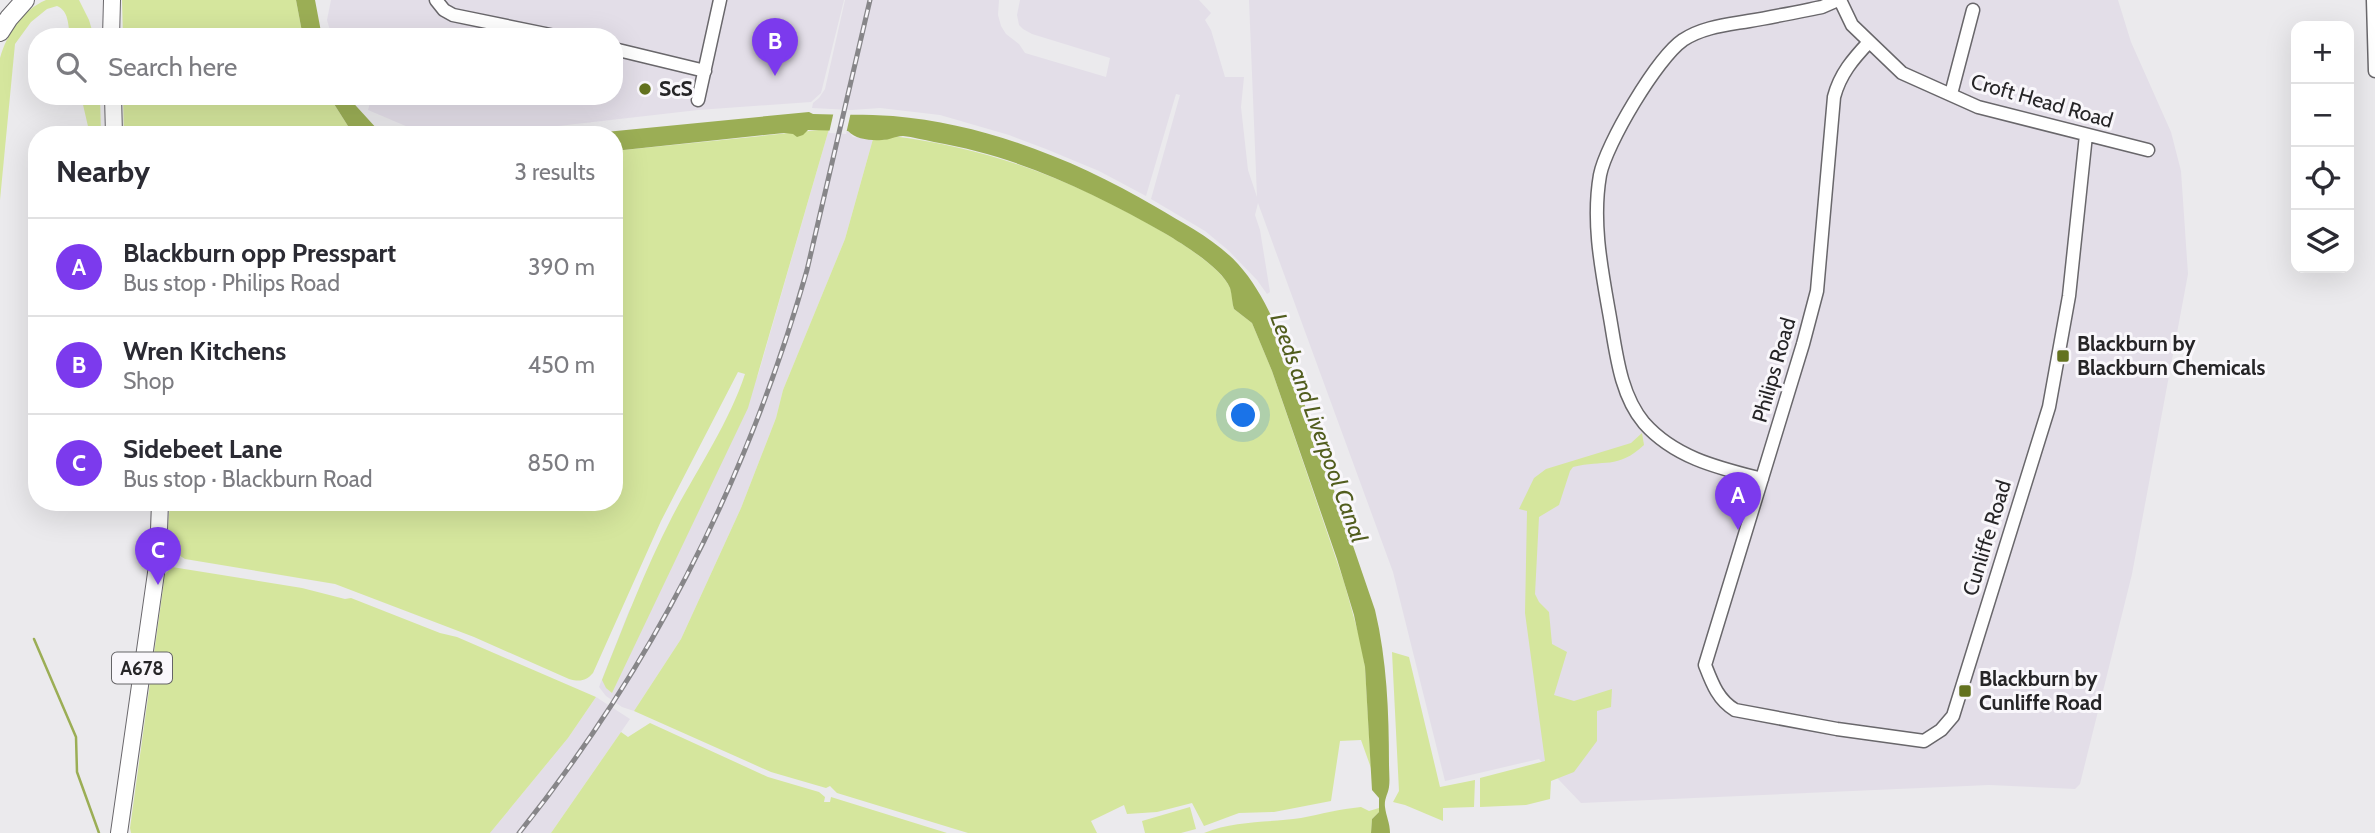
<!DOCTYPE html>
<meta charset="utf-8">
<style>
body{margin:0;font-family:Cabin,sans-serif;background:#f2f2f3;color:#2b2b33}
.controls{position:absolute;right:21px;top:21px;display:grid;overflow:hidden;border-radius:14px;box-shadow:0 7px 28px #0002}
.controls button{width:63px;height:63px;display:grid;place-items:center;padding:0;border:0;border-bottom:2px solid #e1e1e2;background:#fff;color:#2b2b33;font:35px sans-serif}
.you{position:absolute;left:1244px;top:416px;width:24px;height:24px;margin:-18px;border:5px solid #fff;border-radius:50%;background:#1a73e8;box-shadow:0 0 0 10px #1a73e833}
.badge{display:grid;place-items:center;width:46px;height:46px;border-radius:50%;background:#7c3aed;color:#fff;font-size:23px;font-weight:700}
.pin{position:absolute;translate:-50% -58px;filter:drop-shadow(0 2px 4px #0008)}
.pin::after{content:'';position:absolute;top:37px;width:24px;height:21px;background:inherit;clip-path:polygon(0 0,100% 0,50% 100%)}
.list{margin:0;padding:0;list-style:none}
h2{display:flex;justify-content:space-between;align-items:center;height:91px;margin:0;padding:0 28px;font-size:30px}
h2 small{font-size:23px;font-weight:400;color:#7c7c81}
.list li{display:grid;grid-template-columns:46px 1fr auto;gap:21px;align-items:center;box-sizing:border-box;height:98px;padding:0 28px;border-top:2px solid #e1e1e2}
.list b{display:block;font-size:26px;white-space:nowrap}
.list p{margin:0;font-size:23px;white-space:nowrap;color:#7c7c81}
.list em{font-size:23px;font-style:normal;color:#7c7c81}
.icon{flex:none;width:38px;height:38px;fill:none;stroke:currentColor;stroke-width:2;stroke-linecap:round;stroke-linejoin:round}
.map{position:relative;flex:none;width:2375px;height:833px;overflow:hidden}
.search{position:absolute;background:#fff;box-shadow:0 7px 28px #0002;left:28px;top:28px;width:595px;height:77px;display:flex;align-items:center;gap:18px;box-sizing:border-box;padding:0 24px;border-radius:28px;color:#7c7c81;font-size:26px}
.panel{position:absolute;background:#fff;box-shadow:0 7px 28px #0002;left:28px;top:126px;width:595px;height:385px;border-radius:28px}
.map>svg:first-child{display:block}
.built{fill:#e3dee8}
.green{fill:#d5e69d}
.water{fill:#9bae55}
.pier{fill:#ebeaed}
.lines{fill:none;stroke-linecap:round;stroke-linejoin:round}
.stream{stroke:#9bae55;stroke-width:2.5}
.minor-casing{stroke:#69676b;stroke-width:15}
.major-casing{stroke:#69676b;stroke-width:18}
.highway-casing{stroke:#69676b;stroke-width:20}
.minor{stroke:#fff;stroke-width:12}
.major{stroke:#fff;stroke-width:16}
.highway{stroke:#fff;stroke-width:18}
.rail-casing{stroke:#878689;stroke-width:5}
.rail{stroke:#f9f7fb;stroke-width:2.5;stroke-dasharray:8;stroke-linecap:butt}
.poi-dot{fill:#63721f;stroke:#f9f7fb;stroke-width:2.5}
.labels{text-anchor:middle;stroke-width:6;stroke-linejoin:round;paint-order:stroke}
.shield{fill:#f9f7fb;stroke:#656467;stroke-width:2}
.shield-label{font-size:19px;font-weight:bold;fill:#262527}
.poi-label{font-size:21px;font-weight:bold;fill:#262527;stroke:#f9f7fb;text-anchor:start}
.street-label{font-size:21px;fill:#262527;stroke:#f9f7fb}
.water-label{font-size:23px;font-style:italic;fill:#515d1d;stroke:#f9f7fb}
</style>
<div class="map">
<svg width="2375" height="833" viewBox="0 0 2375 833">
<rect width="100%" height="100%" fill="#ebeaed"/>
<!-- built -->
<path class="built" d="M 331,0 L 844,0 L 821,93 L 811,102 L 698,110 L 479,135 L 427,135 L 368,110 L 372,96 L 614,96 L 614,37 L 332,37 L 327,20 Z
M 845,0 L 999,0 L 998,15 L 1001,26 L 1006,34 L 1019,44 L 1025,53 L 1106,77 L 1110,58 L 1032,34 L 1023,29 L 1019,25 L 1017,15 L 1020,0 L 1199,0 L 1211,13 L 1205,20 L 1211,30 L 1225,77 L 1244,77 L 1241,107 L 1248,170 L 1257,197 L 1249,0 L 2118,0 L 2131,42 L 2171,132 L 2181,171 L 2188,274 L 2132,574 L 2080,784 L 2075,789 L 1989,785 L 1581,803 L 1539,759 L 1445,781 L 1393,572 L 1258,203 L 1255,215 L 1260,230 L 1270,292 L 1267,294 L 1257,280 L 1228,250 L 1205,231 L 1151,199 L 1180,95 L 1176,94 L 1146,196 L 1099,171 L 1046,149 L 1009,135 L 940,115 L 880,108 L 851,110 L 812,108 L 813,103 L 819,98 L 825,89 Z
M 829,129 L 848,131 L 853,137 L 873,139 L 845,239 L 783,390 L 776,418 L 741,508 L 681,639 L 634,711 L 622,707 L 606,696 L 599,687 L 629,611 L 758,375 Z
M 596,697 L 630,719 L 551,833 L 490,833 L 568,738 Z"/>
<!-- green -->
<path class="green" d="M 46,0 L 79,0 L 89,20 L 94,37 L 70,37 C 68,25 69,11 57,6 L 47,9 L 31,22 L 15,44 L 0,200 L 0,58 C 7,34 22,10 46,0 Z
M 122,0 L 296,0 L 303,37 L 123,37 Z
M 81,96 L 100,96 L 101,135 L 90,135 Z
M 123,96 L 329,96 L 348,126 L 357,135 L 124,135 Z
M 829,129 L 748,408 L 612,693 L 606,688 L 602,680 C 624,625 645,569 672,517 C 696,471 729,423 745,374 L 738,372 L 661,521 L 593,673 C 586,681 580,682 569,679 L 474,637 L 335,584 L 185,559 C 162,547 169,524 170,502 L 614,502 L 614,151 Z
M 892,136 C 994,149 1073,180 1161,231 C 1180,242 1222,268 1230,288 C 1233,294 1232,303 1234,309 L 1252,323 L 1272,371 L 1344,582 L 1361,643 L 1365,667 L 1371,768 L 1361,740 L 1340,741 L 1331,801 L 1274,812 L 1239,813 L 1204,826 L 1192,803 L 1157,812 L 1127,814 L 1124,805 L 1091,821 L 1097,833 L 968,833 L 837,793 L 830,786 L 826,788 L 771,772 L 634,711 L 681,639 L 741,508 L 776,418 L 783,390 L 845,239 L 873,139 L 884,140 Z
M 1642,433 L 1644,445 C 1617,470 1604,459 1573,467 L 1570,471 L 1559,505 L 1539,517 L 1535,594 L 1539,602 L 1549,612 L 1552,644 L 1567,652 L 1554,695 L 1574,701 L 1612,689 L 1611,707 L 1597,711 L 1597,741 L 1574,772 L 1551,781 L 1550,799 L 1526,805 L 1480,807 L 1480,778 L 1545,761 L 1525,613 L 1527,511 L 1519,509 L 1534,478 L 1546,469 L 1631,443 Z
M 172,567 L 302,588 L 345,599 L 351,598 L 440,633 L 457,637 L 596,697 L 568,738 L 490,833 L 131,833 L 130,828 L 165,574 Z
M 1392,652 L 1409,657 L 1440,787 L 1475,780 L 1474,807 L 1443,808 L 1443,821 L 1405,805 L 1393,802 L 1399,791 Z
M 650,723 L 768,777 L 819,792 L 825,797 L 824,802 L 830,802 L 831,797 L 947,833 L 551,833 L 621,732 L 628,737 Z
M 1190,807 L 1196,829 L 1181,833 L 1145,833 L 1142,821 Z
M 1361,807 L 1369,811 L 1379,808 L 1379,812 L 1372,819 L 1371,833 L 1204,833 C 1235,820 1268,823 1301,818 C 1321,814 1340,809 1361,807 Z"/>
<!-- water -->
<path class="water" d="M 296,0 L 315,0 L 322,37 L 303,37 Z
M 329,96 L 347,96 L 378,130 L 388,135 L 357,135 L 348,126 Z
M 809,112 L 813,114 C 839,115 866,114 893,116 C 986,124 1076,160 1156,207 C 1184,224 1215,239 1238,264 C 1259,287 1273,318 1285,347 L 1375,610 C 1387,660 1389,714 1389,765 C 1389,772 1390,780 1389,787 C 1388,794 1384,799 1385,807 C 1386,816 1390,823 1390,833 L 1371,833 L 1372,819 L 1379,812 L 1379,798 L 1372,790 L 1365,667 L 1354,615 L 1337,559 L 1272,371 L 1252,323 L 1234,309 C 1232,303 1232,294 1230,288 C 1222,268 1184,245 1166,234 C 1093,192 1017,156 934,142 C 924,140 913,137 903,136 C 895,136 890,140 882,140 C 871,141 855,139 848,131 L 808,130 L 803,135 L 797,137 L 793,134 L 784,133 L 614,151 L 614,135 L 575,135 Z"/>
<!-- pier -->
<path class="pier" d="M 834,111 L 851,112 L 846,134 L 829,133 Z"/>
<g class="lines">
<!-- stream -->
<path class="stream" d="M 34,639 L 76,737 L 77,772 L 99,833"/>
<!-- minor casing -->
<g class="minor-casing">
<path id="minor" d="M 436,0 L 444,10 L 453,15 L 560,37
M 1840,0 L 1852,25 L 1902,73 L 1978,107 L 2148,150
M 2373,0 L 2375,71
M 1869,42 C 1853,59 1840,74 1834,97 L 1817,291 L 1803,344 L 1705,665 C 1712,683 1718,700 1735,710 L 1837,729 L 1924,741 L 1941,730 L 1953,716 L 2049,407 L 2069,296 L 2086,135
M 614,49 L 705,71
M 1951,94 L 1973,10
M 698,100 L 720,0
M 1762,479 C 1719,468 1675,458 1644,423 C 1619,393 1616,350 1609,312 C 1601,267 1592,221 1600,175 C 1606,144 1657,58 1683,40 C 1703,27 1726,25 1749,21 C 1773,17 1797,12 1822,7 L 1838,0"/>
</g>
<!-- major casing -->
<g class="major-casing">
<path id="major" d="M 111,37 L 112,0
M 113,96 L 114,135
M 119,833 L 158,559 L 160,502"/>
</g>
<!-- highway casing -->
<g class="highway-casing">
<path id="highway" d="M 0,32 L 9,18 L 25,0"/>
</g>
<!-- minor -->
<use href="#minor" class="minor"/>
<!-- major -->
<use href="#major" class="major"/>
<!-- highway -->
<use href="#highway" class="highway"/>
<!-- rail casing -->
<g class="rail-casing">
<path id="rail" d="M 519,833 C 653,666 749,475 807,270 L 870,0"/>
</g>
<!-- rail -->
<use href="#rail" class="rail"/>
</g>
<!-- markers -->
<g class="poi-dot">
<circle cx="645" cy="89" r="7"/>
<rect x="2056" y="349" width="14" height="14" rx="3.5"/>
<rect x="1958" y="684" width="14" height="14" rx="3.5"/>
</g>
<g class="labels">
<!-- shield labels -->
<rect class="shield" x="112" y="652.5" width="60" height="31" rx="5"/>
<g class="shield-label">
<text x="142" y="675">A678</text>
</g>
<!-- poi labels -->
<g class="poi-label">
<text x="659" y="96">ScS</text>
<text x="2077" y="351">Blackburn by<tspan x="2077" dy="24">Blackburn Chemicals</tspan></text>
<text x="1979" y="686">Blackburn by<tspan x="1979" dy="24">Cunliffe Road</tspan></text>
</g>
<!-- street labels -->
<g class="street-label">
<text transform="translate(2042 101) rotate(16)" y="7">Croft Head Road</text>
<text transform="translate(1774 370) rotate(-74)" y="7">Philips Road</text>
<text transform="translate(1987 538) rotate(-73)" y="7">Cunliffe Road</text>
</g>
<!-- water labels -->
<g class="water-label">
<text transform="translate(1319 428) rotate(70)" y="8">Leeds and Liverpool Canal</text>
</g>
</g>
</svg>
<div class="controls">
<button>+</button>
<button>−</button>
<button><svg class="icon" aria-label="locate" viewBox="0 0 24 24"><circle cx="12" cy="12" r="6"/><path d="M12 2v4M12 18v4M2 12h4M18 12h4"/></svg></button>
<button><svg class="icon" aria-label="layers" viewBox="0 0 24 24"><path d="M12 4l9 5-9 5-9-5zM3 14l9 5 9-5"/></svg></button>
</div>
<div class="you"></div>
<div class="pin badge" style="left:1738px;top:530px">A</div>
<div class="pin badge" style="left:775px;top:76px">B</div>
<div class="pin badge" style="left:158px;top:585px">C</div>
<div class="search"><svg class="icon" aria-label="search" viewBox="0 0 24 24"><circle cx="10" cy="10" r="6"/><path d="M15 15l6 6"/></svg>Search here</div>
<section class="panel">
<h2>Nearby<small>3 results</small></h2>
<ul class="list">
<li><span class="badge">A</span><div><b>Blackburn opp Presspart</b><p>Bus stop · Philips Road</p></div><em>390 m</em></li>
<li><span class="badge">B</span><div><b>Wren Kitchens</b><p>Shop</p></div><em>450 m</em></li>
<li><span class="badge">C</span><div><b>Sidebeet Lane</b><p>Bus stop · Blackburn Road</p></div><em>850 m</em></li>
</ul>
</section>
</div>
